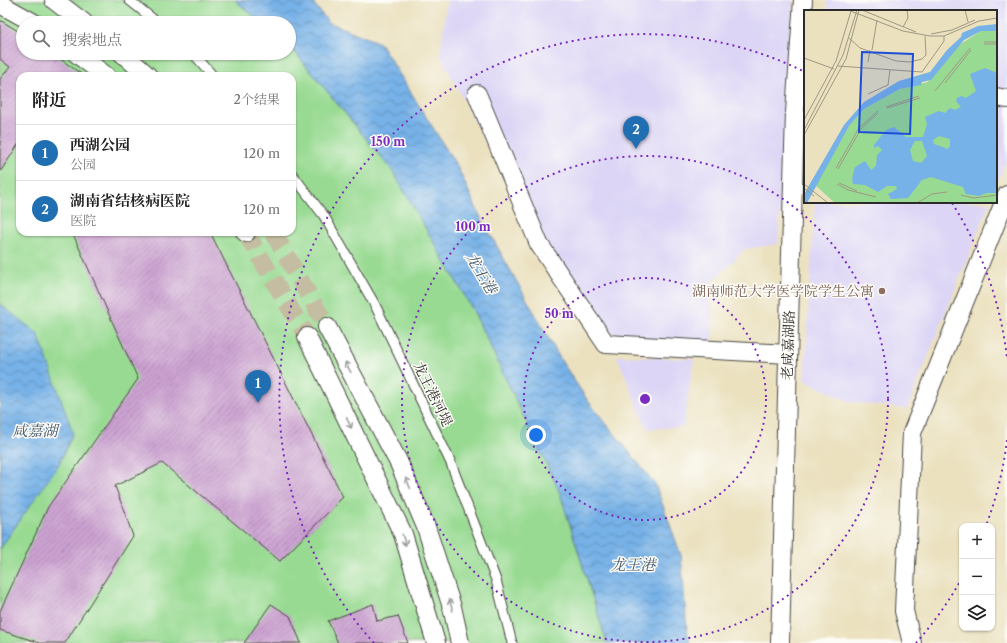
<!DOCTYPE html>
<html lang="zh">
<meta charset="utf-8">
<style>
body{margin:0;font-family:"Libre Caslon Text","Noto Serif SC",serif;background:#f6f6f6;color:#222}
.controls{position:absolute;right:12px;bottom:12px;display:grid;overflow:hidden;border-radius:8px;box-shadow:0 1px 3px #0004}
.controls button{width:36px;height:36px;display:grid;place-items:center;padding:0;border:0;border-bottom:1px solid #e0e0e0;background:#fff;color:#222;font:20px sans-serif}
.you{position:absolute;left:536px;top:435px;width:14px;height:14px;margin:-10px;border:3px solid #fff;border-radius:50%;background:#1a73e8;box-shadow:0 0 0 6px #1a73e833}
.badge{display:grid;place-items:center;width:26px;height:26px;border-radius:50%;background:#1f6fb2;color:#fff;font-size:13px;font-weight:700}
.pin{position:absolute;translate:-50% -33px;filter:drop-shadow(0 1px 2px #0008)}
.pin::after{content:'';position:absolute;top:21px;width:14px;height:12px;background:inherit;clip-path:polygon(0 0,100% 0,50% 100%)}
.list{margin:0;padding:0;list-style:none}
h2{display:flex;justify-content:space-between;align-items:center;height:52px;margin:0;padding:0 16px;font-size:17px}
h2 small{font-size:13px;font-weight:400;color:#767676}
.list li{display:grid;grid-template-columns:26px 1fr auto;gap:12px;align-items:center;box-sizing:border-box;height:56px;padding:0 16px;border-top:1px solid #e0e0e0}
.list b{display:block;font-size:15px;white-space:nowrap}
.list p{margin:0;font-size:13px;white-space:nowrap;color:#767676}
.list em{font-size:13px;font-style:normal;color:#767676}
.icon{flex:none;width:22px;height:22px;fill:none;stroke:currentColor;stroke-width:2;stroke-linecap:round;stroke-linejoin:round}
.map{position:relative;flex:none;width:1007px;height:643px;overflow:hidden}
.search{position:absolute;background:#fff;box-shadow:0 1px 3px #0004;left:16px;top:16px;width:280px;height:44px;display:flex;align-items:center;gap:10px;box-sizing:border-box;padding:0 14px;border-radius:22px;color:#767676;font-size:15px}
.panel{position:absolute;background:#fff;box-shadow:0 1px 3px #0004;left:16px;top:72px;width:280px;height:164px;border-radius:12px}
.map>svg:first-child{display:block}
.built{fill:#dcd5f6}
.green{fill:#98da92;stroke:#62825e;fill-rule:evenodd}
.water{fill:url(#water-waves);stroke:#506e89}
.building{fill:url(#building-hatch)}
.lines{fill:none;stroke-linecap:round;stroke-linejoin:round}
.street-tunnel{stroke:#c5bda1;stroke-width:18;stroke-dasharray:18 9;stroke-linecap:butt}
.lane-casing{stroke:#484641;stroke-width:11}
.street-casing{stroke:#484641;stroke-width:20}
.lane{stroke:#fff;stroke-width:9}
.street{stroke:#fff;stroke-width:18}
.oneway{stroke:#a0a0a0}
.ring{fill:none;stroke:#7b2cbf;stroke-width:2;stroke-dasharray:2 4}
.education-dot{fill:#8d6e63;stroke:#fdfcf7;stroke-width:1.5}
.labels{text-anchor:middle;stroke-width:3;stroke-linejoin:round;paint-order:stroke}
.education-label{font-size:14px;fill:#785e54;stroke:#fdfcf7;text-anchor:end}
.street-label{font-size:14px;fill:#2b2b2b;stroke:#fdfcf7}
.water-label{font-size:15px;font-style:italic;fill:#455a6d;stroke:#fdfcf7}
.inset-road{fill:none;stroke:#9e9884;stroke-width:1}
.view{fill:#1d4ed8;fill-opacity:0.15;stroke:#1d4ed8;stroke-width:2}
.inset-edge{fill:none;stroke:#2b2b2b;stroke-width:2}
.centre{fill:#7b2cbf;stroke:#fdfcf7;stroke-width:2}
.ring-label{font-size:12px;text-anchor:middle;font-weight:bold;fill:#7b2cbf;stroke:#fdfcf7;stroke-width:3;stroke-linejoin:round;paint-order:stroke}
</style>
<div class="map">
<svg width="1007" height="643" viewBox="0 0 1007 643">
<defs>
<pattern id="water-waves" width="16" height="10" patternUnits="userSpaceOnUse"><rect width="16" height="10" fill="#76b1e7"/><path d="M0 5q4-4 8 0t8 0" fill="none" stroke="#6190bb"/></pattern>
<pattern id="building-hatch" width="6" height="6" patternUnits="userSpaceOnUse"><rect width="6" height="6" fill="#cca2d2"/><path d="M-1 1l2-2M0 6l6-6M5 7l2-2" fill="none" stroke="#a684ab"/></pattern>
</defs>
<rect width="100%" height="100%" fill="#fdfcf7"/>
<filter id="ink" filterUnits="userSpaceOnUse"><feTurbulence type="fractalNoise" baseFrequency=".025" numOctaves="2"/><feDisplacementMap in="SourceGraphic" scale="8" xChannelSelector="R" yChannelSelector="G"/><feConvolveMatrix kernelMatrix="1 2 1 2 8 2 1 2 1" color-interpolation-filters="sRGB"/></filter>
<filter id="wash" filterUnits="userSpaceOnUse"><feTurbulence type="fractalNoise" baseFrequency=".012" numOctaves="4" result="noise"/><feDisplacementMap in="SourceGraphic" scale="16" xChannelSelector="R" yChannelSelector="G"/><feGaussianBlur stdDeviation="0.9" result="paint"/><feColorMatrix in="noise" values="0 0 0 0 0 0 0 0 0 0 0 0 0 0 0 0 0 1.4 0 .05"/><feComposite in="paint" operator="in"/></filter>
<g filter="url(#wash)">
<rect width="100%" height="100%" fill="#ebe1bf"/>
<!-- built -->
<path class="built" d="M 447,0 L 793,0 L 778,244 L 745,249 L 711,283 L 713,347 L 603,333 L 545,256 L 440,55 Z
M 827,0 L 1007,0 L 1007,159 L 996,186 L 996,11 L 827,11 Z
M 815,202 L 990,202 L 907,409 L 850,402 L 804,380 Z
M 617,356 L 694,359 L 683,427 L 647,429 Z"/>
<!-- green -->
<path class="green" d="M 0,0 L 235,0 L 262,23 L 23,23 L 23,53 L 289,53 L 289,46 L 294,51 L 392,170 L 474,312 L 560,493 L 607,643 L 0,643 ZM 20,76 L 292,76 L 292,232 L 20,232 Z"/>
<!-- water -->
<path class="water" d="M 235,0 L 311,0 L 328,22 L 380,43 L 458,168 L 480,216 L 562,362 L 588,401 L 655,484 L 681,555 L 687,630 L 690,643 L 607,643 L 560,493 L 474,312 L 392,170 L 294,51 L 289,46 L 289,23 L 262,23 Z
M 0,304 L 38,334 L 73,433 L 59,464 L 0,549 Z"/>
<g id="blocks">
<!-- building -->
<path class="building" d="M 0,20 L 23,34 L 23,53 L 52,53 L 84,76 L 20,76 L 20,142 L 0,172 L 0,79 L 10,67 L 0,59 Z
M 72,232 L 210,232 L 343,497 L 280,561 L 162,463 L 115,486 L 133,536 L 65,643 L 40,643 L 0,630 L 0,611 L 48,507 L 138,379 Z
M 271,604 L 290,616 L 301,643 L 244,643 Z
M 373,604 L 377,621 L 398,616 L 408,643 L 338,643 L 328,621 Z"/>
</g>
</g>
<g filter="url(#ink)">
<use href="#blocks" fill-opacity="0" stroke="#484641" stroke-width="1"/>
<g class="lines">
<!-- street-tunnel -->
<path class="street-tunnel" d="M 273,232 L 327,327
M 246,233 L 307,337"/>
<!-- lane casing -->
<g class="lane-casing">
<path id="lane" d="M 129,0 L 158,23
M 193,53 L 213,76
M 292,174 L 324,216 L 375,305 L 450,461 L 496,580 L 512,643"/>
</g>
<!-- street casing -->
<g class="street-casing">
<path id="street" d="M 54,0 L 84,23
M 0,4 L 34,23
M 76,53 L 106,76
M 122,53 L 148,76
M 477,94 L 539,244 L 606,344 L 788,354
M 996,97 L 1007,99
M 245,232 L 246,233
M 327,327 L 399,463 L 426,527 L 452,607 L 460,643
M 307,337 L 403,534 L 436,643
M 780,643 L 795,112 L 803,0
M 912,643 L 904,611 L 912,433 L 1007,195"/>
</g>
<!-- lane -->
<use href="#lane" class="lane"/>
<!-- street -->
<use href="#street" class="street"/>
</g>
<!-- one-way arrows -->
<defs><path id="oneway-shaft" d="M-6 0H5M1.5-3L5.5 0L1.5 3" fill="none" stroke-width="1.6" stroke-linecap="round" stroke-linejoin="round"/></defs>
<g class="oneway">
<use href="#oneway-shaft" transform="translate(348 367) rotate(-118)"/>
<use href="#oneway-shaft" transform="translate(349 423) rotate(64)"/>
<use href="#oneway-shaft" transform="translate(408 483) rotate(-113)"/>
<use href="#oneway-shaft" transform="translate(404 540) rotate(73)"/>
<use href="#oneway-shaft" transform="translate(451 605) rotate(-106)"/>
</g>
</g>
<!-- distance rings -->
<g class="ring">
<circle cx="645" cy="399" r="121"/>
<circle cx="645" cy="399" r="243"/>
<path d="M1007 440A364 364 0 0 1 987 523M962 578A364 364 0 0 1 916 643M374 643A364 364 0 0 1 805 72M952 203A364 364 0 0 1 1007 358"/>
</g>
<!-- markers -->
<circle class="education-dot" cx="882" cy="291" r="4"/>
<g class="labels">
<!-- education labels -->
<g class="education-label">
<text x="874" y="296">湖南师范大学医学院学生公寓</text>
</g>
<!-- street labels -->
<g class="street-label">
<text transform="translate(788 345) rotate(-88)" y="5">老咸嘉湖路</text>
<text transform="translate(433 394) rotate(64)" y="5">龙王港河堤</text>
</g>
<!-- water labels -->
<g class="water-label">
<text transform="translate(481 273) rotate(59)" y="5">龙王港</text>
<text x="35" y="436">咸嘉湖</text>
<text x="633" y="570">龙王港</text>
</g>
</g>
<!-- overview -->
<g transform="translate(804 10)">
<rect width="193" height="193" fill="#ebe1bf"/>
<path d="M 177,21 L 193,21 L 193,193 L 31,193 L 11,175 L 45,116 L 60,99 L 96,79 L 124,72 L 155,35 Z" fill="#98da92"/>
<path d="M 193,14 L 193,21 L 177,21 L 160,30 L 127,70 L 118,72 L 117,75 L 96,79 L 60,99 L 45,116 L 3,193 L 0,193 L 0,184 L 40,115 L 60,92 L 95,71 L 126,62 L 143,40 L 157,27 L 158,23 L 174,16 ZM 181,58 L 193,63 L 193,183 L 182,183 L 175,186 L 162,184 L 159,177 L 127,167 L 118,170 L 104,188 L 87,189 L 84,184 L 93,179 L 92,176 L 83,176 L 74,182 L 61,175 L 49,174 L 48,169 L 51,157 L 61,151 L 67,160 L 72,156 L 73,145 L 78,140 L 74,136 L 70,138 L 70,135 L 82,120 L 90,117 L 102,127 L 119,127 L 123,114 L 121,107 L 135,101 L 141,103 L 146,98 L 151,100 L 157,97 L 152,91 L 153,88 L 157,86 L 162,88 L 172,81 L 166,64 ZM 135,126 L 146,129 L 146,136 L 144,139 L 130,134 L 129,130 ZM 111,131 L 118,131 L 123,146 L 117,153 L 109,151 L 106,140 Z" fill="#76b1e7" fill-rule="evenodd"/>
<path class="inset-road" d="M 44,0 L 99,21 L 126,26 L 140,26 L 175,11 L 193,8M 58,0 L 112,22M 161,0 L 164,12M 99,17 L 104,8 L 103,0M 127,24 L 148,20 L 171,10M 45,28 L 56,38 L 92,51 L 106,52 L 118,49 L 122,45 L 121,26M 180,32 L 193,32M 180,34 L 193,34M 68,40 L 73,10M 0,48 L 30,59M 64,52 L 66,40M 34,56 L 118,62 L 140,31 L 140,26M 141,73 L 167,40M 131,81 L 166,38M 64,84 L 84,75 L 86,60M 82,97 L 115,86M 83,98 L 116,88M 0,110 L 32,51 L 47,1M 0,120 L 39,45 L 53,0M 0,125 L 42,49 L 55,0M 32,158 L 55,118 L 74,101M 34,159 L 57,119 L 74,103M 35,173 L 53,181M 0,174 L 24,193M 33,174 L 44,180 L 72,187M 0,178 L 10,186M 157,185 L 170,188 L 193,185M 113,193 L 128,184 L 143,182"/>
<path class="view" d="M 58,42 L 109,44 L 106,124 L 55,122 Z"/>
<rect width="193" height="193" class="inset-edge"/>
</g>
<circle cx="645" cy="399" r="6" class="centre"/>
<g class="ring-label">
<text x="388" y="146">150 m</text>
<text x="473" y="231">100 m</text>
<text x="559" y="318">50 m</text>
</g>
</svg>
<div class="controls">
<button>+</button>
<button>−</button>
<button><svg class="icon" aria-label="layers" viewBox="0 0 24 24"><path d="M12 4l9 5-9 5-9-5zM3 14l9 5 9-5"/></svg></button>
</div>
<div class="you"></div>
<div class="pin badge" style="left:258px;top:403px">1</div>
<div class="pin badge" style="left:636px;top:149px">2</div>
<div class="search"><svg class="icon" aria-label="search" viewBox="0 0 24 24"><circle cx="10" cy="10" r="6"/><path d="M15 15l6 6"/></svg>搜索地点</div>
<section class="panel">
<h2>附近<small>2个结果</small></h2>
<ul class="list">
<li><span class="badge">1</span><div><b>西湖公园</b><p>公园</p></div><em>120 m</em></li>
<li><span class="badge">2</span><div><b>湖南省结核病医院</b><p>医院</p></div><em>120 m</em></li>
</ul>
</section>
</div>
